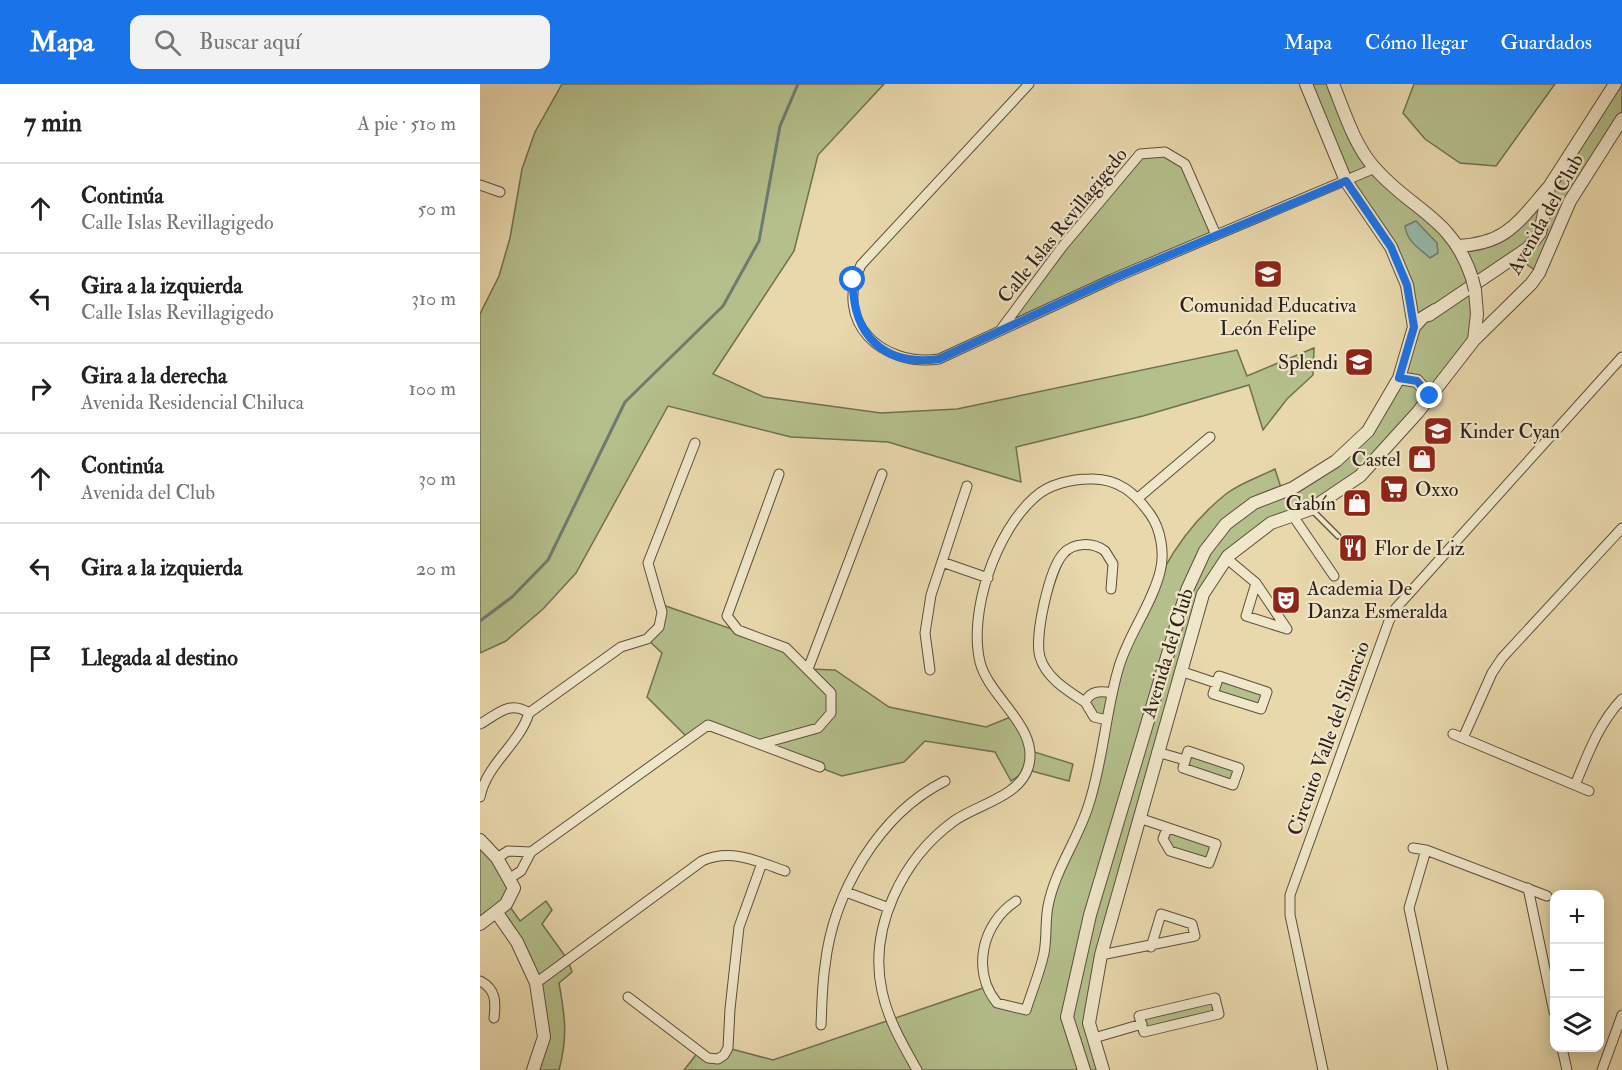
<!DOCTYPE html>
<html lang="es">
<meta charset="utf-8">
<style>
body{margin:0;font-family:"IM FELL Double Pica",serif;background:#f2f2f2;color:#222}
.controls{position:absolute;right:18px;bottom:18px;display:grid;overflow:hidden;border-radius:12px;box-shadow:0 3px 15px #0003}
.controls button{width:54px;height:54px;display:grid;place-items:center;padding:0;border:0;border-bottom:2px solid #e0e0e0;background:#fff;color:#222;font:30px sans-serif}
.stop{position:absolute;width:18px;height:18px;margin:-14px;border:4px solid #1a73e8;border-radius:50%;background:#fff}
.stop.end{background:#1a73e8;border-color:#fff;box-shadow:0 2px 6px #0008}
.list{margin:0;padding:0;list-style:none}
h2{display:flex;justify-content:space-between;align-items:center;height:78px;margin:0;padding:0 24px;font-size:26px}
h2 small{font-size:20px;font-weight:400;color:#767676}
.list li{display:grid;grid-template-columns:39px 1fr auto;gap:18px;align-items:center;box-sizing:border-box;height:90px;padding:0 24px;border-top:2px solid #e0e0e0}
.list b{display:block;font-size:22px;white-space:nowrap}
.list p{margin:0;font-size:20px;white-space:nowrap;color:#767676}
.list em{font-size:20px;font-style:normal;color:#767676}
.icon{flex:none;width:33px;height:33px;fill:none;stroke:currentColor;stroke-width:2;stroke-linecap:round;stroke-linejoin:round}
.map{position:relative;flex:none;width:1142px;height:986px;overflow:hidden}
header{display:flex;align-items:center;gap:36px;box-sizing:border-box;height:84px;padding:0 30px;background:#1a73e8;color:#fff}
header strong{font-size:28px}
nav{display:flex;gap:33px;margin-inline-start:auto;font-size:21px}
.search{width:420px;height:54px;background:#f2f2f2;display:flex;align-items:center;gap:15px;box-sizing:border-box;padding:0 21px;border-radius:12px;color:#767676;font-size:22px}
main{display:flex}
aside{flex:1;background:#fff}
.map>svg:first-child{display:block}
.green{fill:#b4bf8b;stroke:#707052;stroke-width:1.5}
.water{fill:#97baa9;stroke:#6d7c70;stroke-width:1.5}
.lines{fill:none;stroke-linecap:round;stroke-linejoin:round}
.stream{stroke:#6d7c70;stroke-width:3}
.service-casing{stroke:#5c4e3e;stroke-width:7}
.minor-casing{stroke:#5c4e3e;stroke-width:11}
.tertiary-casing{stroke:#5c4e3e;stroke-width:14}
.service{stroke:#f0e6c9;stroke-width:4.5}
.minor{stroke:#f0e6c9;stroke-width:9}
.tertiary{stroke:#f0e6c9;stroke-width:12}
.tertiary-bridge-casing{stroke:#5c4e3e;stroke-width:14;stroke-linecap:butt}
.tertiary-bridge{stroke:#f0e6c9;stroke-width:12}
.route{stroke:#1a73e8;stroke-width:8}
.labels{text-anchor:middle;stroke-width:4.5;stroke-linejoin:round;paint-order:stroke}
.street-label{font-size:20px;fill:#2d201a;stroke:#f0e6c9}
.poi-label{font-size:20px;fill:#2d201a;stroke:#f0e6c9;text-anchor:start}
</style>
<header>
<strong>Mapa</strong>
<div class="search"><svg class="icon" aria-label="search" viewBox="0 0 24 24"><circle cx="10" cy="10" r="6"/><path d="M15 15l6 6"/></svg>Buscar aquí</div>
<nav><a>Mapa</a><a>Cómo llegar</a><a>Guardados</a></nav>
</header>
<main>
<aside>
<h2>7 min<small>A pie · 510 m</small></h2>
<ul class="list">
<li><svg class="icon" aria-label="ahead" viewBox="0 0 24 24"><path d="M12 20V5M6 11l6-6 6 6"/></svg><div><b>Continúa</b><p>Calle Islas Revillagigedo</p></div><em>50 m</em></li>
<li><svg class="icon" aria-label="left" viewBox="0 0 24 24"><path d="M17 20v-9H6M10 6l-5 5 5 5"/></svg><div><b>Gira a la izquierda</b><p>Calle Islas Revillagigedo</p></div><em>310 m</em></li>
<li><svg class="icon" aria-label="right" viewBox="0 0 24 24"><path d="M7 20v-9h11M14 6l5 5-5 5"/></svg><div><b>Gira a la derecha</b><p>Avenida Residencial Chiluca</p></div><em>100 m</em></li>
<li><svg class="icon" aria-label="ahead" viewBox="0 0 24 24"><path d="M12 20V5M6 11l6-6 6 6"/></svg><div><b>Continúa</b><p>Avenida del Club</p></div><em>30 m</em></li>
<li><svg class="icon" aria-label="left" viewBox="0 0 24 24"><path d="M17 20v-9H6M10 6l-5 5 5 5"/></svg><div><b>Gira a la izquierda</b></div><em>20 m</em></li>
<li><svg class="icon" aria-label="arrive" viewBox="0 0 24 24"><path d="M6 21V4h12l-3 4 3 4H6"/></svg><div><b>Llegada al destino</b></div></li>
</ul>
</aside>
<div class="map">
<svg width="1142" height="986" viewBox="0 0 1142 986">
<rect width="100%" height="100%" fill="#e8d8ac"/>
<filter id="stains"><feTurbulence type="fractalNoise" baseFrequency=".00333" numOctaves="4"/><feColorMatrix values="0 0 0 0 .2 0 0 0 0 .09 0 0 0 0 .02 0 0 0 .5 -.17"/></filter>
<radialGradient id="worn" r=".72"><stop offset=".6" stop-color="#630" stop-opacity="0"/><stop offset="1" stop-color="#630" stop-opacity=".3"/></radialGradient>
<!-- green -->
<path class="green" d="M 82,0 L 404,0 L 338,71 L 314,167 L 233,290 L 284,313 L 401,329 L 477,325 L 757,266 L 767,292 L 834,264 L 833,291 L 807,315 L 783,346 L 769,301 L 663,332 L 536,363 L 541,398 L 408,358 L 311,353 L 188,322 L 96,489 L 63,525 L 26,557 L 0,569 L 0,230 L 19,192 L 30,154 L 42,85 L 55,48 Z
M 826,0 L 853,0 L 889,76 L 981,161 L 1034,142 L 1136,0 L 1142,0 L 1142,35 L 1089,117 L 1059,189 L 1035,172 L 993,201 L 993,256 L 950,311 L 925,293 L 935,232 L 927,200 L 866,97 Z
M 934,0 L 1075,0 L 1016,82 L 980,79 L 945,55 L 923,29 Z
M 685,68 L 705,80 L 736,151 L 519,247 L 660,70 Z
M 919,294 L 935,299 L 949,311 L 880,392 L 791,440 L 748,472 L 723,510 L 609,939 L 623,986 L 204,986 L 219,967 L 238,975 L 248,964 L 293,976 L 506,903 L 510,911 L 546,926 L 564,868 L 568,822 L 607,726 L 627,636 L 614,633 L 607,615 L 632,608 C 661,535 681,461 746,410 C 760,399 779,393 795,385 L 802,407 L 862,372 Z
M 180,520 L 306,564 L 328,585 L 355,586 L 409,623 L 506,643 L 533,632 L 551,667 L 593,680 L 589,697 L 548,686 L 531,697 L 515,668 L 445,657 L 424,678 L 362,692 L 228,641 L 209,655 L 167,613 L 182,569 L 167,555 L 179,543 Z
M 739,592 L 787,608 L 781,625 L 733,610 Z
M 708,667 L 759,684 L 753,701 L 703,684 Z
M 687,744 L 736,760 L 729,779 L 690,767 L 683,755 Z
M 0,755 L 39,806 L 28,820 L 40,837 L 66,817 L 72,826 L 62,840 L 88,876 L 92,888 L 79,899 C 85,932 88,953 79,986 L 53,986 L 64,953 L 56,899 L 17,829 L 0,840 Z
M 735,914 L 738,930 L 664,948 L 660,932 Z"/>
<!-- water -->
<path class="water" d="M 936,137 L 957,159 L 958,169 L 950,174 C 939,164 927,158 925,142 Z"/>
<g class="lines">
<!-- stream -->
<path class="stream" d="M 0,537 L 32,513 L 68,476 L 145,318 L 243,222 L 279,157 L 300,42 L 318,0"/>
<!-- service casing -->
<g class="service-casing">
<path id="service" d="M 832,426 L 858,452"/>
</g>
<!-- minor casing -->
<g class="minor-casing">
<path id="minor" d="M 549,0 L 381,181 C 353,238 402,283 459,275 L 632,195 L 895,84
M 0,101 L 20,108
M 522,244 L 582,163 L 660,70 L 685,68 L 705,80 L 736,151
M 658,414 L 730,353
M 813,432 L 854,492
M 746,474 L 776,499 L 807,545
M 462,478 L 508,494
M 776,499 L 766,532 L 807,545
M 328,585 L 402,390
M 450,586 L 445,549 L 451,511 L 487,402
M 700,587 L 736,599
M 739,592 L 787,608 L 781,625 L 733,610 Z
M 605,618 C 588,607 566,594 560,573 C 554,553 569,486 583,470 C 593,458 613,458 625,467 L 633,480 L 631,505
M 627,636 L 614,633 L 605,618 C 611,606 621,607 632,609
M 0,640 C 18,630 29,616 49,629
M 973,650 L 1109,707
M 983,654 L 1012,589 L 1022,574 L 1142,444
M 281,660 L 338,644 L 351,629 L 351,609 L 306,564 L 258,546 L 247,532 L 299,390
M 708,667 L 759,684 L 753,701 L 703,684 Z
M 677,668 L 705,676
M 1095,701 C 1108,670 1119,639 1142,615
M 0,713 C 7,679 39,661 49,629 L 141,563 L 167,555 L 179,543 L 182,528 L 168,479 L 215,359
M 659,734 L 736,760 L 729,779 L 690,767 L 683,755 L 687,744
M 933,764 L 946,766 L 1067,812
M 946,766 L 929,824 L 963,986
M 17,774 L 28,767 L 51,768
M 30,794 L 41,787 L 51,768 L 228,641 L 340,683
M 1048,804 L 1074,928
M 366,808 L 409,824
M 621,871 L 715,852 L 712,840 L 681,830 L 671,863
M 0,897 C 16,905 16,918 14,934
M 56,899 L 222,777 C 251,764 277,777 305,787
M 148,913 L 228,974 L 238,975 L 244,971 L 248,964 L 250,925 L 259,843 L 282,779
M 735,914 L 739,930 L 664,948 L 659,932 Z
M 341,941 C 342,921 342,901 345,882 C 353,809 399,730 465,697
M 614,954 L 662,940
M 1082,964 L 1087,986
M 437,986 C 423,961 408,936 402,907 C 388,844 423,774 474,737 C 496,721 539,713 548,684 C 561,644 509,614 500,578 C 488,528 516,447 555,413 C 569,400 592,395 610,395 C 638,394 655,409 670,430 C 681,445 685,470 680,488 C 671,523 647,552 638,586 C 625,631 623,679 608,723 C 597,757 575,786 568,822 C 565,837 567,854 564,869 C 560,888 552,907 546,926 L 517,919 C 491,887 502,839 536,817
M 843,986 L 810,831 L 810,811 L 909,537 L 916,524 L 1142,273
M 1122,986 L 1142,931"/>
</g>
<!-- tertiary casing -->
<g class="tertiary-casing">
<path id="tertiary" d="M 826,0 L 866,97 L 911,163 L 927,201 L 934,243
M 853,0 C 864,27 874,60 893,82 C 930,126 972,132 992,194
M 977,162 C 1027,160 1038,138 1069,103
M 949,231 L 1048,164 L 1060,149 L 1069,103 L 1135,0
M 994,256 L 997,230 L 995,206
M 919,294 L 937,297 L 950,312
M 0,756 L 17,774 L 34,804 L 26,820 L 0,840
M 17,829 L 37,858 L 56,899 L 64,953 L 53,986
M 604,986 L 587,933 L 610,831 L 707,506 L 725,467 L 746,440 L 774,419 L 813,404 L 856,377 L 888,347 L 919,294 L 934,243 L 942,234 L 955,226
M 623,986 L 609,939 L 621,871 L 723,510 L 748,472 L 791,439 L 831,425 L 880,392 L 938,328 L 994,256 L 1051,200 L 1059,189 L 1090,117 L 1142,35"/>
</g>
<!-- service -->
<use href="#service" class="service"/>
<!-- minor -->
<use href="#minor" class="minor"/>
<!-- tertiary -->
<use href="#tertiary" class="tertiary"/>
<!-- tertiary-bridge casing -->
<g class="tertiary-bridge-casing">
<path id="tertiary-bridge" d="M 992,194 L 995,206"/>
</g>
<!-- tertiary-bridge -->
<use href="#tertiary-bridge" class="tertiary-bridge"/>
</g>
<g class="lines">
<!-- route -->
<path class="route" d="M 373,196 C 372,250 403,283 459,275 L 632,195 L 866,97 L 911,163 L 927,201 L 934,243 L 919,294 L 937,297 L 950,312"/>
</g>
<!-- icons -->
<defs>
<g id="school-square" transform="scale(1.5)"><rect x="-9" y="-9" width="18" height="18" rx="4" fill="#8f2418" stroke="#f0e6c9"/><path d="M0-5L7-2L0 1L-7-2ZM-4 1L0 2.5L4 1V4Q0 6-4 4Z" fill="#fff"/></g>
<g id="shop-square" transform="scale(1.5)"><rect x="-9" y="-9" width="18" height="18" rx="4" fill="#8f2418" stroke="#f0e6c9"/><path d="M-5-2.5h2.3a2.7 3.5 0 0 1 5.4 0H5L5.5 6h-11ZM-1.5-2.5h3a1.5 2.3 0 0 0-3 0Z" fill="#fff"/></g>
<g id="supermarket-square" transform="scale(1.5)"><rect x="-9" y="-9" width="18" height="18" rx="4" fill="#8f2418" stroke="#f0e6c9"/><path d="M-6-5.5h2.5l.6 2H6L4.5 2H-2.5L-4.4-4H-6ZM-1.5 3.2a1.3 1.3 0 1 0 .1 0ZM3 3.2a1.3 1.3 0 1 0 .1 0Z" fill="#fff"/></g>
<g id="restaurant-square" transform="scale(1.5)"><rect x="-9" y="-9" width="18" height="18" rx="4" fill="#8f2418" stroke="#f0e6c9"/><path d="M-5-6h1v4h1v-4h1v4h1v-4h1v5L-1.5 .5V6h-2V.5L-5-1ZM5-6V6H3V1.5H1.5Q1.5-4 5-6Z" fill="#fff"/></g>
<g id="theatre-square" transform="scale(1.5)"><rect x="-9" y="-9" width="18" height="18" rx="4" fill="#8f2418" stroke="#f0e6c9"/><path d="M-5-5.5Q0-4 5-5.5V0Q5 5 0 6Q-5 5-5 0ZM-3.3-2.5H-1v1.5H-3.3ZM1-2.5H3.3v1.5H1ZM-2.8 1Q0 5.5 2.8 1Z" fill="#fff"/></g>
</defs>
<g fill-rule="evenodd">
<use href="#school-square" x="788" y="190"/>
<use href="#school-square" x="879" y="278"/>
<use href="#school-square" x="958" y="347"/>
<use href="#shop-square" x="942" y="375"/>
<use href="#supermarket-square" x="914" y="405"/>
<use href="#shop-square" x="877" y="419"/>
<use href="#restaurant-square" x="873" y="464"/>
<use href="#theatre-square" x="806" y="516"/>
</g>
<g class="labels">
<!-- street labels -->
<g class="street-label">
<text transform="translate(1065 130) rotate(-61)" y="7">Avenida del Club</text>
<text transform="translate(582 141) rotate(-51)" y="7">Calle Islas Revillagigedo</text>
<text transform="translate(687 569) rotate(-73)" y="7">Avenida del Club</text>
<text transform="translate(848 654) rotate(-70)" y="7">Circuito Valle del Silencio</text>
</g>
<!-- poi labels -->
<g class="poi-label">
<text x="788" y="228" text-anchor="middle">Comunidad Educativa<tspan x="788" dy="23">León Felipe</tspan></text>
<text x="858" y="285" text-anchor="end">Splendi</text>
<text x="979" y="354">Kinder Cyan</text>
<text x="921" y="382" text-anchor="end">Castel</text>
<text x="935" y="412">Oxxo</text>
<text x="856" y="426" text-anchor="end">Gabín</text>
<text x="894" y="471">Flor de Liz</text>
<text x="827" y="511">Academia De<tspan x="827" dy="23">Danza Esmeralda</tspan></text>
</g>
</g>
<rect width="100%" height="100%" filter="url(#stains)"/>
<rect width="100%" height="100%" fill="url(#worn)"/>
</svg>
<div class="controls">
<button>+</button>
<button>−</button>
<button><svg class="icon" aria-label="layers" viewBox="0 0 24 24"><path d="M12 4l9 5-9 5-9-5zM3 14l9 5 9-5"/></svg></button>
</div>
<div class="stop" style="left:373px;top:196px"></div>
<div class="stop end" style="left:950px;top:312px"></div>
</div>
</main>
